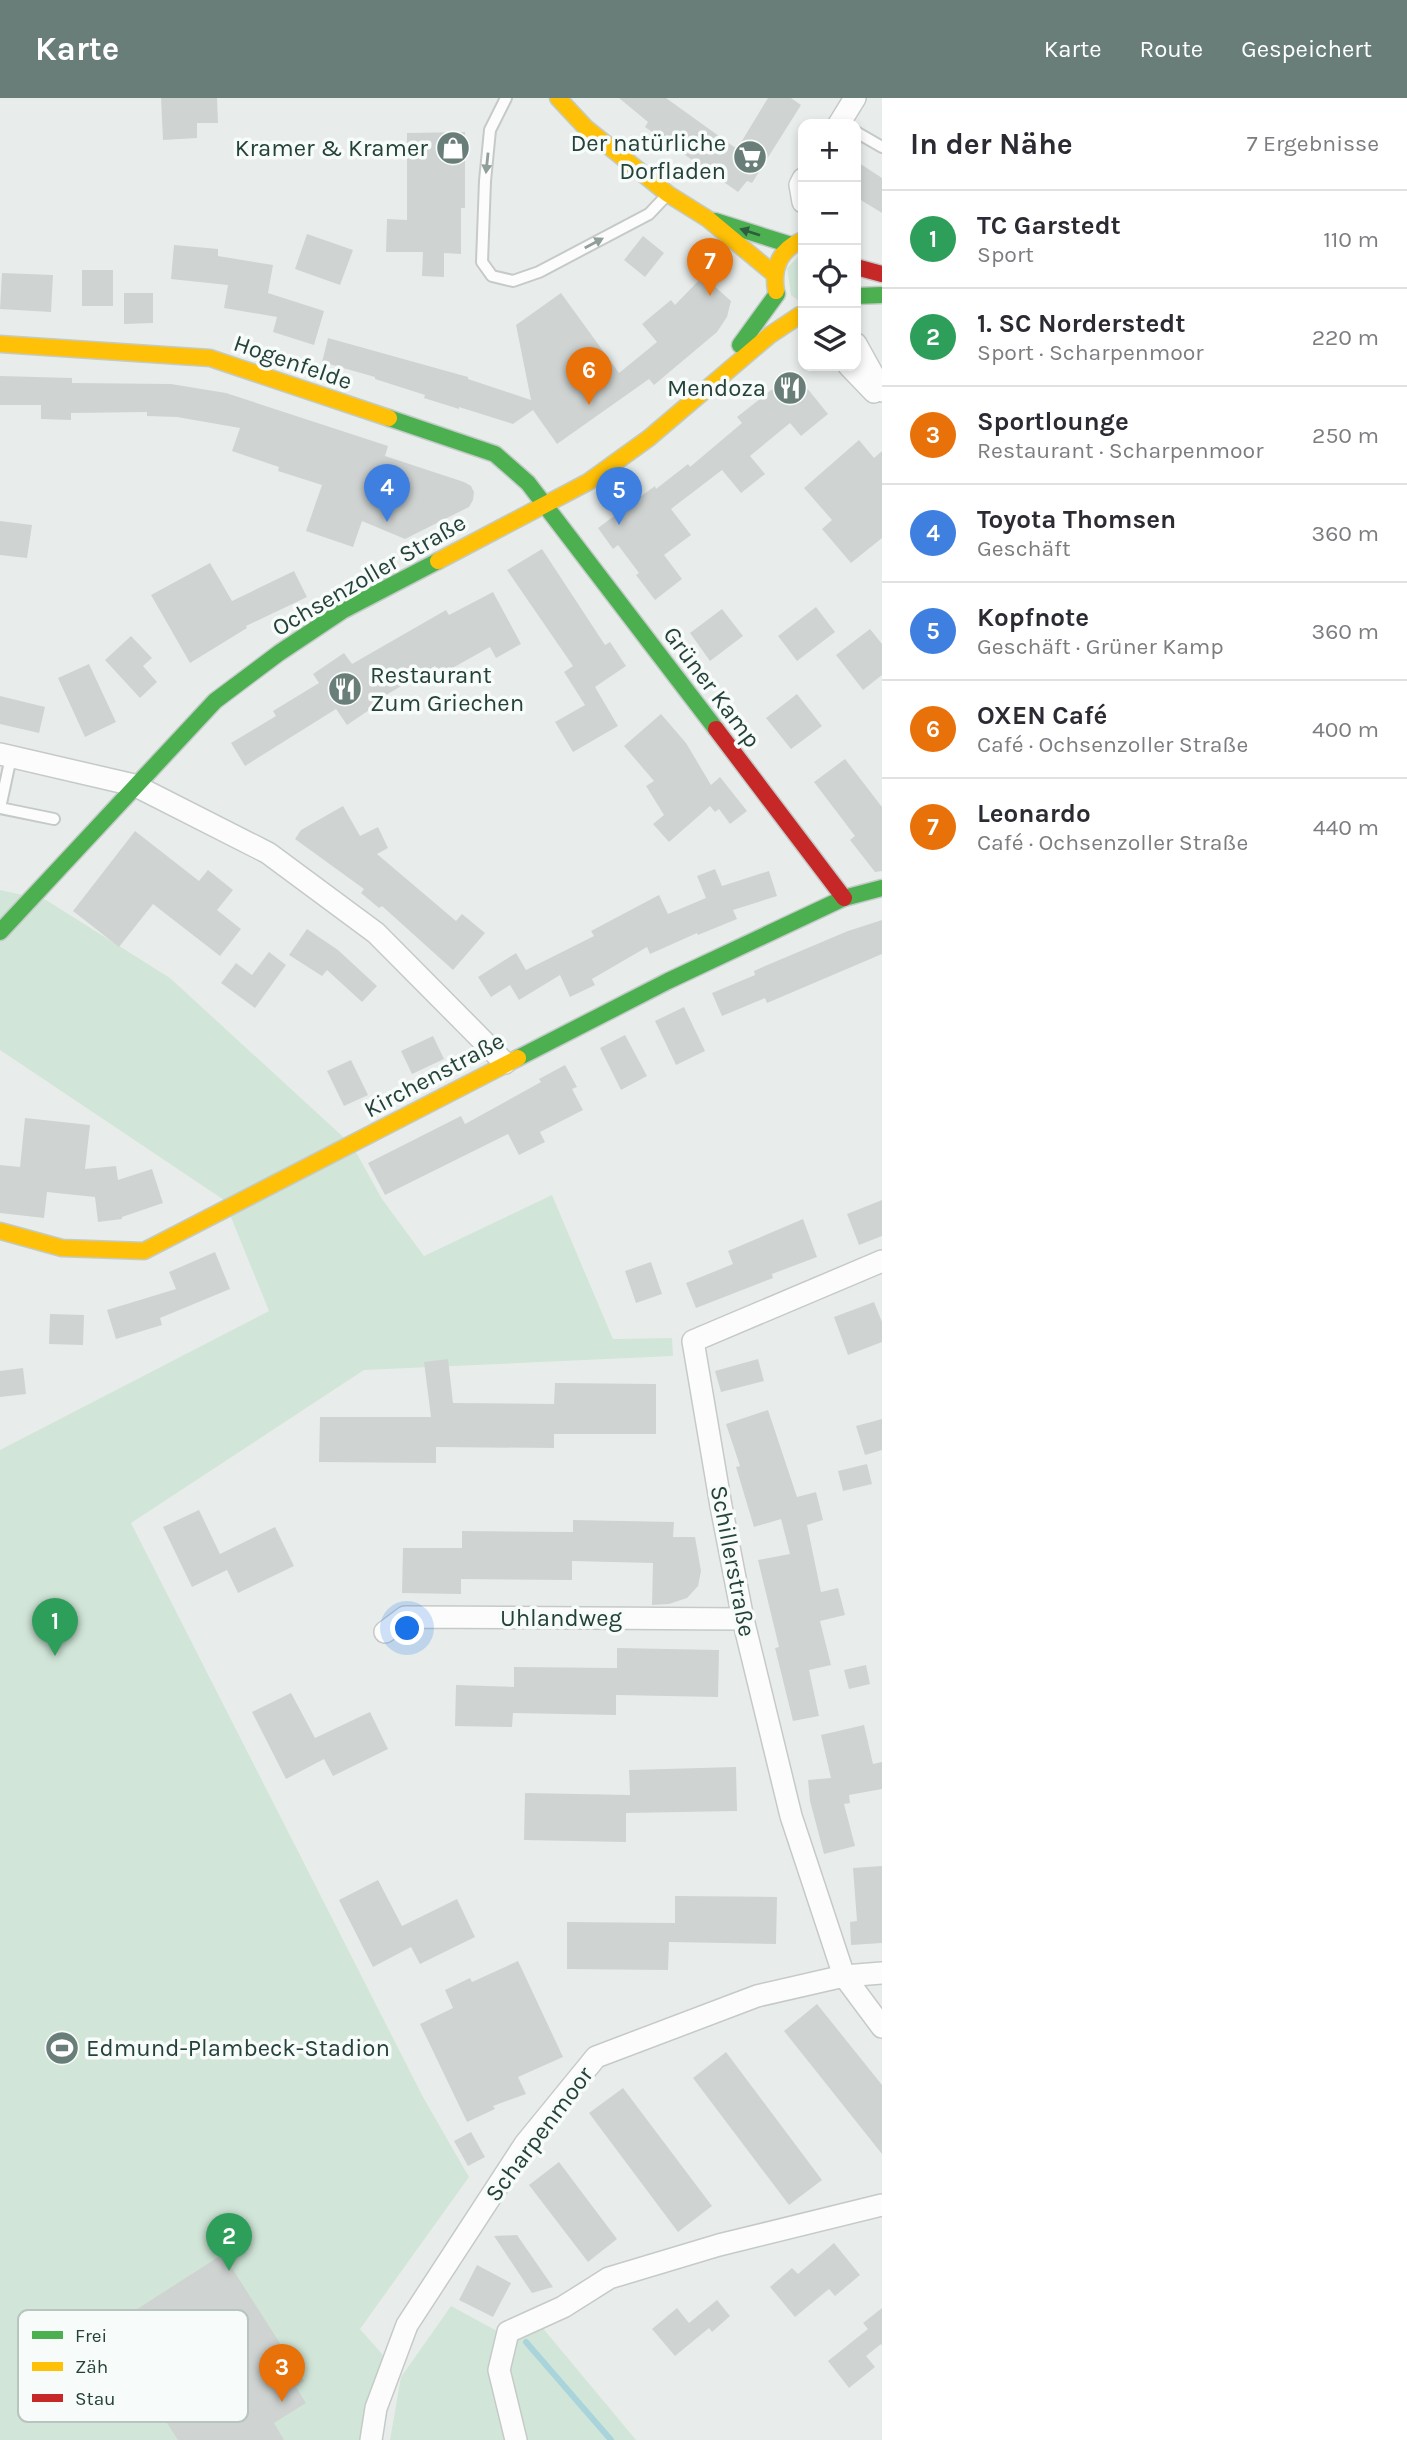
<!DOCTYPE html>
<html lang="de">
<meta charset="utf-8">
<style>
body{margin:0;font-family:Karla,sans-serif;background:#f7f7f7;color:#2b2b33}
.controls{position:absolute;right:21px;top:21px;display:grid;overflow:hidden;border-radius:14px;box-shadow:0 4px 10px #0003}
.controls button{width:63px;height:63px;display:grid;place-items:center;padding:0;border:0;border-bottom:2px solid #e1e1e2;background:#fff;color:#2b2b33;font:35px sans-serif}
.you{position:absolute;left:408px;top:1531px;width:24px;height:24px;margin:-18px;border:5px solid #fff;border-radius:50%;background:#1a73e8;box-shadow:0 0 0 10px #1a73e833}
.badge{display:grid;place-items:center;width:46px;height:46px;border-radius:50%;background:#697e78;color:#fff;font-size:23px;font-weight:700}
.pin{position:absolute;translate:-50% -58px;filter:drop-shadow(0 2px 4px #0008)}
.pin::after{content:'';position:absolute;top:37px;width:24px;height:21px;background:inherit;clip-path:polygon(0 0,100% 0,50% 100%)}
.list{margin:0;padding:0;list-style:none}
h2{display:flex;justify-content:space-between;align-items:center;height:91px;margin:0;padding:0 28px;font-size:30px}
h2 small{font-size:23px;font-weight:400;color:#7c7c81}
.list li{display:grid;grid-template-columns:46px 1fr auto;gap:21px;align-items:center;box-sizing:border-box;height:98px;padding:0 28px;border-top:2px solid #e1e1e2}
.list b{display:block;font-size:26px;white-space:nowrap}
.list p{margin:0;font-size:23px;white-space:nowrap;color:#7c7c81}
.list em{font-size:23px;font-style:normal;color:#7c7c81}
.icon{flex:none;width:38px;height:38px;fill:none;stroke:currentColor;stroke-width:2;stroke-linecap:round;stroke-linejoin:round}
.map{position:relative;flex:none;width:882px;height:2342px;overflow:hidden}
header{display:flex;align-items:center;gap:42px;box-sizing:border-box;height:98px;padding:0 35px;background:#697e78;color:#fff}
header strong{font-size:33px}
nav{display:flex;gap:38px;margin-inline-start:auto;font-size:24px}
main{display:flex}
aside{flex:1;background:#fff}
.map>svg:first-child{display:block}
.green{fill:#d1e6d8}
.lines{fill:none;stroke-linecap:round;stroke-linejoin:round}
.stream{stroke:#a9d4db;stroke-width:6}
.building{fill:#cfd4d2}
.lane-casing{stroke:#c5cac8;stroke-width:14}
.street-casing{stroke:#c5cac8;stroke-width:24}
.fast-casing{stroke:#c3cbc8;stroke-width:19}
.slow-casing{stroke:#c3cbc8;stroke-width:19}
.jam-casing{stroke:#c3cbc8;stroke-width:19}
.lane{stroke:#fcfcfc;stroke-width:10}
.street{stroke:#fcfcfc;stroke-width:21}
.fast{stroke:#4caf50;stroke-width:16}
.slow{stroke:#ffc107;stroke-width:16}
.jam{stroke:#c62828;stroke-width:16}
.oneway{fill:#909f9b}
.oneway2{fill:#2e5d40}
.labels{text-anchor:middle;stroke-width:7;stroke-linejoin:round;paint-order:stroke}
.poi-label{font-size:24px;fill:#24423a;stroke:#f7fbf9;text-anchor:end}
.street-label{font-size:24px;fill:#24423a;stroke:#f7fbf9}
.key{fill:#f7fbf9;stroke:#b8c4c0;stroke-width:2}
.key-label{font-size:19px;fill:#24423a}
</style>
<header>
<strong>Karte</strong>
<nav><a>Karte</a><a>Route</a><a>Gespeichert</a></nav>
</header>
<main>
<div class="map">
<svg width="882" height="2342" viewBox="0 0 882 2342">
<rect width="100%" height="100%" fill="#e8edeb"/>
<!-- green -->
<path class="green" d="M 803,154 L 803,206 L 791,197 L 787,170 Z
M 0,792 L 46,802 L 170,880 L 352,1047 L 382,1101 L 424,1158 L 552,1097 L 613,1241 L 672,1240 L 673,1258 L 364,1272 L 131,1425 L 423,1999 L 469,2079 L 360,2231 L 383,2257 L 366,2342 L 0,2342 L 0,1352 L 269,1213 L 224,1102 L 0,952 Z
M 451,2208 L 512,2241 L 541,2228 L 636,2342 L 390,2342 L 401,2279 Z"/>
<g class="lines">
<!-- stream -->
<path class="stream" d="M 526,2244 L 611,2342"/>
</g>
<!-- building -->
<path class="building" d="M 161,0 L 217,0 L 218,25 L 197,25 L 197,40 L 163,42 Z
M 619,0 L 666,0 L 737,51 L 768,0 L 791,0 L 801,7 L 752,85 L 747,83 L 738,94 L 645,29 L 648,24 Z
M 465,34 L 465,110 L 461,110 L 461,156 L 444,155 L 444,179 L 422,178 L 423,154 L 386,154 L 387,121 L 407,122 L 407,35 Z
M 856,63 L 882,80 L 882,115 L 856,99 Z
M 307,136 L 353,152 L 340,187 L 295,171 Z
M 643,138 L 664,155 L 645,179 L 624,162 Z
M 174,147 L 218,151 L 218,158 L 273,167 L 268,195 L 324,213 L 314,247 L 273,234 L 277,219 L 224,210 L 228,187 L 171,181 Z
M 82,172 L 113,172 L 113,208 L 82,208 Z
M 2,175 L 53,177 L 51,214 L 0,211 Z
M 703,178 L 731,203 L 727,219 L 717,234 L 654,287 L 649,281 L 557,346 L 533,312 L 513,326 L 459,309 L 459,311 L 424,300 L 425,297 L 375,281 L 375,279 L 322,264 L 328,240 L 468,279 L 468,281 L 531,302 L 516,227 L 561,195 L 619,275 L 657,244 L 642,226 L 671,202 L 675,207 Z
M 124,195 L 153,195 L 153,225 L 124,226 Z
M 794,274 L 828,316 L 801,338 L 790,325 L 750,358 L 765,376 L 741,395 L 722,372 L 671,411 L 691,437 L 664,457 L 682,481 L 655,502 L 636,477 L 639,475 L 618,447 L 613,451 L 598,430 L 655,388 L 656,391 L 688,366 L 690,369 L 742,325 L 737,319 Z
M 0,278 L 72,280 L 72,285 L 171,286 L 226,295 L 388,348 L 385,358 L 464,384 L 471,388 L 474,394 L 473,402 L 469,409 L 405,441 L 362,423 L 353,449 L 306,433 L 322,387 L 278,373 L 279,369 L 232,353 L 240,330 L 177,319 L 147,318 L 147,314 L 71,315 L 71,322 L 41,321 L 41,307 L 0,307 Z
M 859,342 L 874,360 L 882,353 L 882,440 L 851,465 L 822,431 L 832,422 L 804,390 Z
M 0,423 L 32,427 L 27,460 L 0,457 Z
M 542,451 L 605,547 L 610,544 L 626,568 L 595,589 L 618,628 L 573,654 L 555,624 L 585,607 L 564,574 L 573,568 L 507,472 Z
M 210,465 L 232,503 L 294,473 L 307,499 L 246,528 L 247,530 L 190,565 L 151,497 Z
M 493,494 L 521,546 L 496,560 L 490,549 L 440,577 L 435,568 L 376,603 L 378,606 L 347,627 L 336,611 L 245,668 L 231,645 L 276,618 L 273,613 L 319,585 L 313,576 L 344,555 L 352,566 L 446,512 L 449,517 Z
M 816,509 L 835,534 L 797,563 L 778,538 Z
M 722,511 L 743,538 L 710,563 L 690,535 Z
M 870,531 L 882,546 L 882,577 L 863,592 L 836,557 Z
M 131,538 L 152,560 L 143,568 L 157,584 L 140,600 L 105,562 Z
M 89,566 L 116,624 L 85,639 L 58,580 Z
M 797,596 L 822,628 L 791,651 L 766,620 Z
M 0,598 L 45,609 L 39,635 L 0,626 Z
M 661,616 L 686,645 L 711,687 L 720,679 L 747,713 L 730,726 L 719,711 L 715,714 L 710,708 L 669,744 L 653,726 L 664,717 L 646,688 L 654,683 L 624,648 Z
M 845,661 L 882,709 L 882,773 L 875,774 L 850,742 L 855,738 L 814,684 Z
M 343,708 L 360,738 L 378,729 L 388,750 L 377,756 L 456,823 L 462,816 L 485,835 L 453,872 L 382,808 L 379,810 L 361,795 L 364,791 L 295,741 L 301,732 Z
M 135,733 L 199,783 L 208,772 L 233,792 L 217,812 L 241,831 L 220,858 L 153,806 L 119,849 L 73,813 Z
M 715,771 L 722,788 L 769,773 L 777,798 L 733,812 L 737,821 L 698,837 L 697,835 L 650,856 L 647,849 L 592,881 L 595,887 L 570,899 L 560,877 L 519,902 L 510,887 L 491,899 L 478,879 L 516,855 L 526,872 L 594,838 L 591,833 L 659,797 L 668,816 L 706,800 L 697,778 Z
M 882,822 L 882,856 L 767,905 L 765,900 L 722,918 L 712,895 L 755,877 L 754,873 L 765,868 L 848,833 Z
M 307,831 L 338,852 L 377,888 L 362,904 L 327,872 L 322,878 L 289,857 Z
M 269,854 L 286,867 L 255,910 L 221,885 L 236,865 L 252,877 Z
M 684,909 L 705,953 L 676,967 L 655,923 Z
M 625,937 L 647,978 L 621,992 L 600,950 Z
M 433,938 L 444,961 L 412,976 L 401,953 Z
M 351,962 L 368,997 L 344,1008 L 327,973 Z
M 565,967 L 577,989 L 572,991 L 583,1012 L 540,1034 L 545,1044 L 519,1057 L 508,1036 L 385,1097 L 368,1065 L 461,1018 L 465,1026 L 541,984 L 539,981 Z
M 25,1020 L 90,1027 L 85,1071 L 116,1068 L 118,1082 L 152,1071 L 163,1105 L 122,1119 L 122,1121 L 98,1124 L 95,1099 L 47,1094 L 44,1120 L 0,1115 L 0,1067 L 20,1069 Z
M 882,1102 L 882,1138 L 859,1147 L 847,1116 Z
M 803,1121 L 817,1159 L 772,1176 L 773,1180 L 696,1210 L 686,1185 L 733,1166 L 728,1153 Z
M 215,1154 L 230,1191 L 160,1220 L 162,1227 L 116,1241 L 107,1212 L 176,1191 L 169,1174 Z
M 651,1164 L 662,1196 L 636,1205 L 625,1173 Z
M 874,1204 L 882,1224 L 882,1244 L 848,1257 L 834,1219 Z
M 50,1216 L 84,1217 L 83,1247 L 49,1246 Z
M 448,1261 L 453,1305 L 554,1306 L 555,1285 L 656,1286 L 656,1336 L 554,1336 L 554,1350 L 436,1349 L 436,1365 L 319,1364 L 320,1319 L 431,1319 L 424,1264 Z
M 758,1261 L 764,1283 L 721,1294 L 715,1273 Z
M 23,1270 L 26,1296 L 0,1299 L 0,1273 Z
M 768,1312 L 797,1399 L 816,1394 L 823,1422 L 807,1427 L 821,1494 L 838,1490 L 845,1517 L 820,1523 L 831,1567 L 809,1572 L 819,1618 L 793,1623 L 775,1550 L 779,1549 L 758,1462 L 790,1456 L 781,1421 L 754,1429 L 736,1369 L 740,1368 L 726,1326 Z
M 882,1321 L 882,1352 L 865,1357 L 856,1328 Z
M 867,1366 L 872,1386 L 843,1393 L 838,1373 Z
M 199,1412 L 220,1456 L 275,1429 L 294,1468 L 238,1495 L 227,1472 L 192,1489 L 163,1429 Z
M 573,1422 L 674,1424 L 673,1439 L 695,1439 L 701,1473 L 698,1488 L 687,1500 L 669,1506 L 652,1507 L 653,1465 L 572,1463 L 572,1482 L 461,1481 L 461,1496 L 402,1495 L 403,1450 L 462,1450 L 462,1433 L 573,1434 Z
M 617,1550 L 719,1552 L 718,1599 L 616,1597 L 616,1617 L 513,1615 L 512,1629 L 455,1628 L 456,1587 L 514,1589 L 514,1569 L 617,1570 Z
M 866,1567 L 870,1586 L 849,1591 L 844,1572 Z
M 291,1595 L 315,1640 L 370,1614 L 388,1651 L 333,1678 L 324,1661 L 286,1681 L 252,1614 Z
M 864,1627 L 873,1666 L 882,1664 L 882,1691 L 849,1697 L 850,1705 L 844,1706 L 855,1748 L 824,1756 L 810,1703 L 808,1682 L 831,1680 L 821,1637 Z
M 736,1669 L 737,1713 L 626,1715 L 626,1744 L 524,1742 L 525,1695 L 630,1697 L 629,1672 Z
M 882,1768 L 882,1845 L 851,1847 L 850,1824 L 857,1823 L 853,1770 Z
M 378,1782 L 402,1828 L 457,1801 L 475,1839 L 420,1866 L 411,1849 L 373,1869 L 339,1802 Z
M 675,1798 L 777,1799 L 776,1846 L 669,1844 L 668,1872 L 567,1871 L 567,1824 L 675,1825 Z
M 518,1863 L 563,1959 L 518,1979 L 526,1996 L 493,2008 L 495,2011 L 467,2024 L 420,1926 L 453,1910 L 445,1892 L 470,1880 L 472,1884 Z
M 817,1906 L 882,1987 L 882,2056 L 784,1933 Z
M 726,1954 L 822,2082 L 789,2107 L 693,1980 Z
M 623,1990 L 712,2108 L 678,2134 L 589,2015 Z
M 471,2034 L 485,2059 L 468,2068 L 454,2043 Z
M 559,2064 L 617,2141 L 588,2164 L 529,2087 Z
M 517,2137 L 553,2189 L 532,2195 L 494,2138 Z
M 834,2145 L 860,2177 L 835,2198 L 829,2191 L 795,2219 L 770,2189 L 792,2170 L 798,2176 Z
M 223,2156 L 304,2283 L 296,2289 L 306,2305 L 274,2325 L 284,2342 L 178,2342 L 106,2231 Z
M 477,2167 L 511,2185 L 493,2219 L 459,2202 Z
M 717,2202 L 730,2218 L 712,2234 L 709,2230 L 675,2258 L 652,2231 L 677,2210 L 689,2225 Z
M 882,2210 L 882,2248 L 881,2246 L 866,2258 L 875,2269 L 849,2290 L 828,2263 L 868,2231 L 863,2225 Z"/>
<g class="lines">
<!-- lane casing -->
<g class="lane-casing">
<path id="lane" d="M 506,0 L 490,32 L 485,83 L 482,164 L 492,178 L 513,183 L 539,174 L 649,116 L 668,96
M 856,34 L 882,49
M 11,659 L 0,710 L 54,721"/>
</g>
<!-- street casing -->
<g class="street-casing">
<path id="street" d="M 839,26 L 855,0
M 803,81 L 800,87 L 803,104
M 856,246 L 882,293
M 849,268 L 874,294
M 0,656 L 134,687 L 268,755 L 376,835 L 505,965
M 882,1163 L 693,1243 L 721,1408 L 743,1521 L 791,1718 L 844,1878 L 882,1929
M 385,1534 L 405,1519 L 743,1521
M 371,2342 L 376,2310 L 407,2227 L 525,2046 L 596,1959 L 757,1898 L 844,1878 L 882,1875
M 516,2342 L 499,2272 L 508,2234 L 563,2209 L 609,2180 L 719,2147 L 882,2107"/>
</g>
<!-- fast casing -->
<g class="fast-casing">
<path id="fast" d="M 715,123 L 791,147
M 856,198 L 882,197
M 740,247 L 777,196
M 389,320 L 495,356 L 528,385 L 716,631
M 0,834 L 215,603 L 279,555 L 342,513 L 438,463
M 518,960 L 668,883 L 844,800 L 882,790"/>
</g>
<!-- slow casing -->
<g class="slow-casing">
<path id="slow" d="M 558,0 L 586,30 L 668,96 L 708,121 L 774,176
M 776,193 C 772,169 780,151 803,142
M 0,246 L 210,260 L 389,320
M 438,463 L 588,384 L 649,340 L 770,237 L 800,217
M 0,1133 L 62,1150 L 144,1153 L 518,960"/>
</g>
<!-- jam casing -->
<g class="jam-casing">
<path id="jam" d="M 856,169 L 882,176
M 716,631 L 844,800"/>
</g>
<!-- lane -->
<use href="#lane" class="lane"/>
<!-- street -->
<use href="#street" class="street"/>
<!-- fast -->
<use href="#fast" class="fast"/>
<!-- slow -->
<use href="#slow" class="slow"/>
<!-- jam -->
<use href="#jam" class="jam"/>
</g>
<!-- one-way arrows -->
<defs><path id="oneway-solid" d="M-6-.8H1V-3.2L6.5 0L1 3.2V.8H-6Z" transform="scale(1.75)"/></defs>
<g class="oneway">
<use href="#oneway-solid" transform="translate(487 65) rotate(96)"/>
<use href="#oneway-solid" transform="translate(594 145) rotate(-28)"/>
</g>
<use class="oneway2" href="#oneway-solid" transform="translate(750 134) rotate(-162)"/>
<!-- icons -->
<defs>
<g id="shop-disc" transform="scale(1.75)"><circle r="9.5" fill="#697e78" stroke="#f7fbf9"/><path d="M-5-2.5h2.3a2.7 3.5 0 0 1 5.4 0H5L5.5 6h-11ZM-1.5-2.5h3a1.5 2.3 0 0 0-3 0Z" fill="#fff"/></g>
<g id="supermarket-disc" transform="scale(1.75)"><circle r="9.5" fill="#697e78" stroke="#f7fbf9"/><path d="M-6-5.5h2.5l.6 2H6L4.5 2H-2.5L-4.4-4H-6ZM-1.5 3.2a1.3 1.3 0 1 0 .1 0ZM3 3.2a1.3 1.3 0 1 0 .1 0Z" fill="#fff"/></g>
<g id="restaurant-disc" transform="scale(1.75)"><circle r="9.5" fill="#697e78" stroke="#f7fbf9"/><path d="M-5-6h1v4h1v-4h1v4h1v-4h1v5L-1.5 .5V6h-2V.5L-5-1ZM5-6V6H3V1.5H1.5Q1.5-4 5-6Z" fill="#fff"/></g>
<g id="stadium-disc" transform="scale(1.75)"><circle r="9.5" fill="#697e78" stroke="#f7fbf9"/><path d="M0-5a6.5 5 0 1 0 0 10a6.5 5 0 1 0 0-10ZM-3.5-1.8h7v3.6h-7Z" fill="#fff"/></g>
</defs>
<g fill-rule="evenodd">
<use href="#shop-disc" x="453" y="50"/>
<use href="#supermarket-disc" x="750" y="59"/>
<use href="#restaurant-disc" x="790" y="290"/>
<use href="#restaurant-disc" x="345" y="591"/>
<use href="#stadium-disc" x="62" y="1950"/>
</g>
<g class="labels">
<!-- poi labels -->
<g class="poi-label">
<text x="726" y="53">Der natürliche<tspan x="726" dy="28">Dorfladen</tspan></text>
<text x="428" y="58">Kramer &amp; Kramer</text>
<text x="766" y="298">Mendoza</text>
<text x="370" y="585" text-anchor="start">Restaurant<tspan x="370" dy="28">Zum Griechen</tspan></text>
<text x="86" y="1958" text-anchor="start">Edmund-Plambeck-Stadion</text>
</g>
<!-- street labels -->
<g class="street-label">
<text transform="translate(293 264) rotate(19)" y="8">Hogenfelde</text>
<text transform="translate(369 477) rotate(-30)" y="8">Ochsenzoller Straße</text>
<text transform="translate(712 589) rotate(53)" y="8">Grüner Kamp</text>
<text transform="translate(434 977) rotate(-28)" y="8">Kirchenstraße</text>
<text transform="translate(733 1463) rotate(79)" y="8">Schillerstraße</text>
<text x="561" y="1528">Uhlandweg</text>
<text transform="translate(539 2036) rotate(-53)" y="8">Scharpenmoor</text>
</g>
</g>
<!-- legend -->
<rect x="18" y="2212" width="230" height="112" rx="10" class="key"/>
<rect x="32" y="2233" width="31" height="8" fill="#4caf50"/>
<rect x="32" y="2264" width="31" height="9" fill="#ffc107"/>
<rect x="32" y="2296" width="31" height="8" fill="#c62828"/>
<g class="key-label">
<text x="75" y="2244">Frei</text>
<text x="75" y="2275">Zäh</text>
<text x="75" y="2307">Stau</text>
</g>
</svg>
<div class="controls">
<button>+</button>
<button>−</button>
<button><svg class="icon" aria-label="locate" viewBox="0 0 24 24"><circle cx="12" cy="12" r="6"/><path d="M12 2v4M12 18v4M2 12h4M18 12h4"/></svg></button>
<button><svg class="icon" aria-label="layers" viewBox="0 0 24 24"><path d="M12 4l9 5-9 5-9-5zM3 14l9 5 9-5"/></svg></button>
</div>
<div class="you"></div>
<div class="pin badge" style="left:55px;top:1558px;background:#2e9e5b">1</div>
<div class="pin badge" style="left:229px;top:2173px;background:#2e9e5b">2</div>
<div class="pin badge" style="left:282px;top:2304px;background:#e8710a">3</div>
<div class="pin badge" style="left:387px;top:424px;background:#3f7fe0">4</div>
<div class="pin badge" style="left:619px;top:427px;background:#3f7fe0">5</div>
<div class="pin badge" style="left:589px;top:307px;background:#e8710a">6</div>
<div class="pin badge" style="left:710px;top:198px;background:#e8710a">7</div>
</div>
<aside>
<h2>In der Nähe<small>7 Ergebnisse</small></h2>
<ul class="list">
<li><span class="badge" style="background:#2e9e5b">1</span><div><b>TC Garstedt</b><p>Sport</p></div><em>110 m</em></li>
<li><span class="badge" style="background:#2e9e5b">2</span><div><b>1. SC Norderstedt</b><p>Sport · Scharpenmoor</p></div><em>220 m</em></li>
<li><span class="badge" style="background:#e8710a">3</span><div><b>Sportlounge</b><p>Restaurant · Scharpenmoor</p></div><em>250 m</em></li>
<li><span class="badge" style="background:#3f7fe0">4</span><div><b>Toyota Thomsen</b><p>Geschäft</p></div><em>360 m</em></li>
<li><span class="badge" style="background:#3f7fe0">5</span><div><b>Kopfnote</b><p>Geschäft · Grüner Kamp</p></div><em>360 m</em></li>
<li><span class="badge" style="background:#e8710a">6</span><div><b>OXEN Café</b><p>Café · Ochsenzoller Straße</p></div><em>400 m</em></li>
<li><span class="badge" style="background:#e8710a">7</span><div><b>Leonardo</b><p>Café · Ochsenzoller Straße</p></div><em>440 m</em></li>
</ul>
</aside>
</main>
